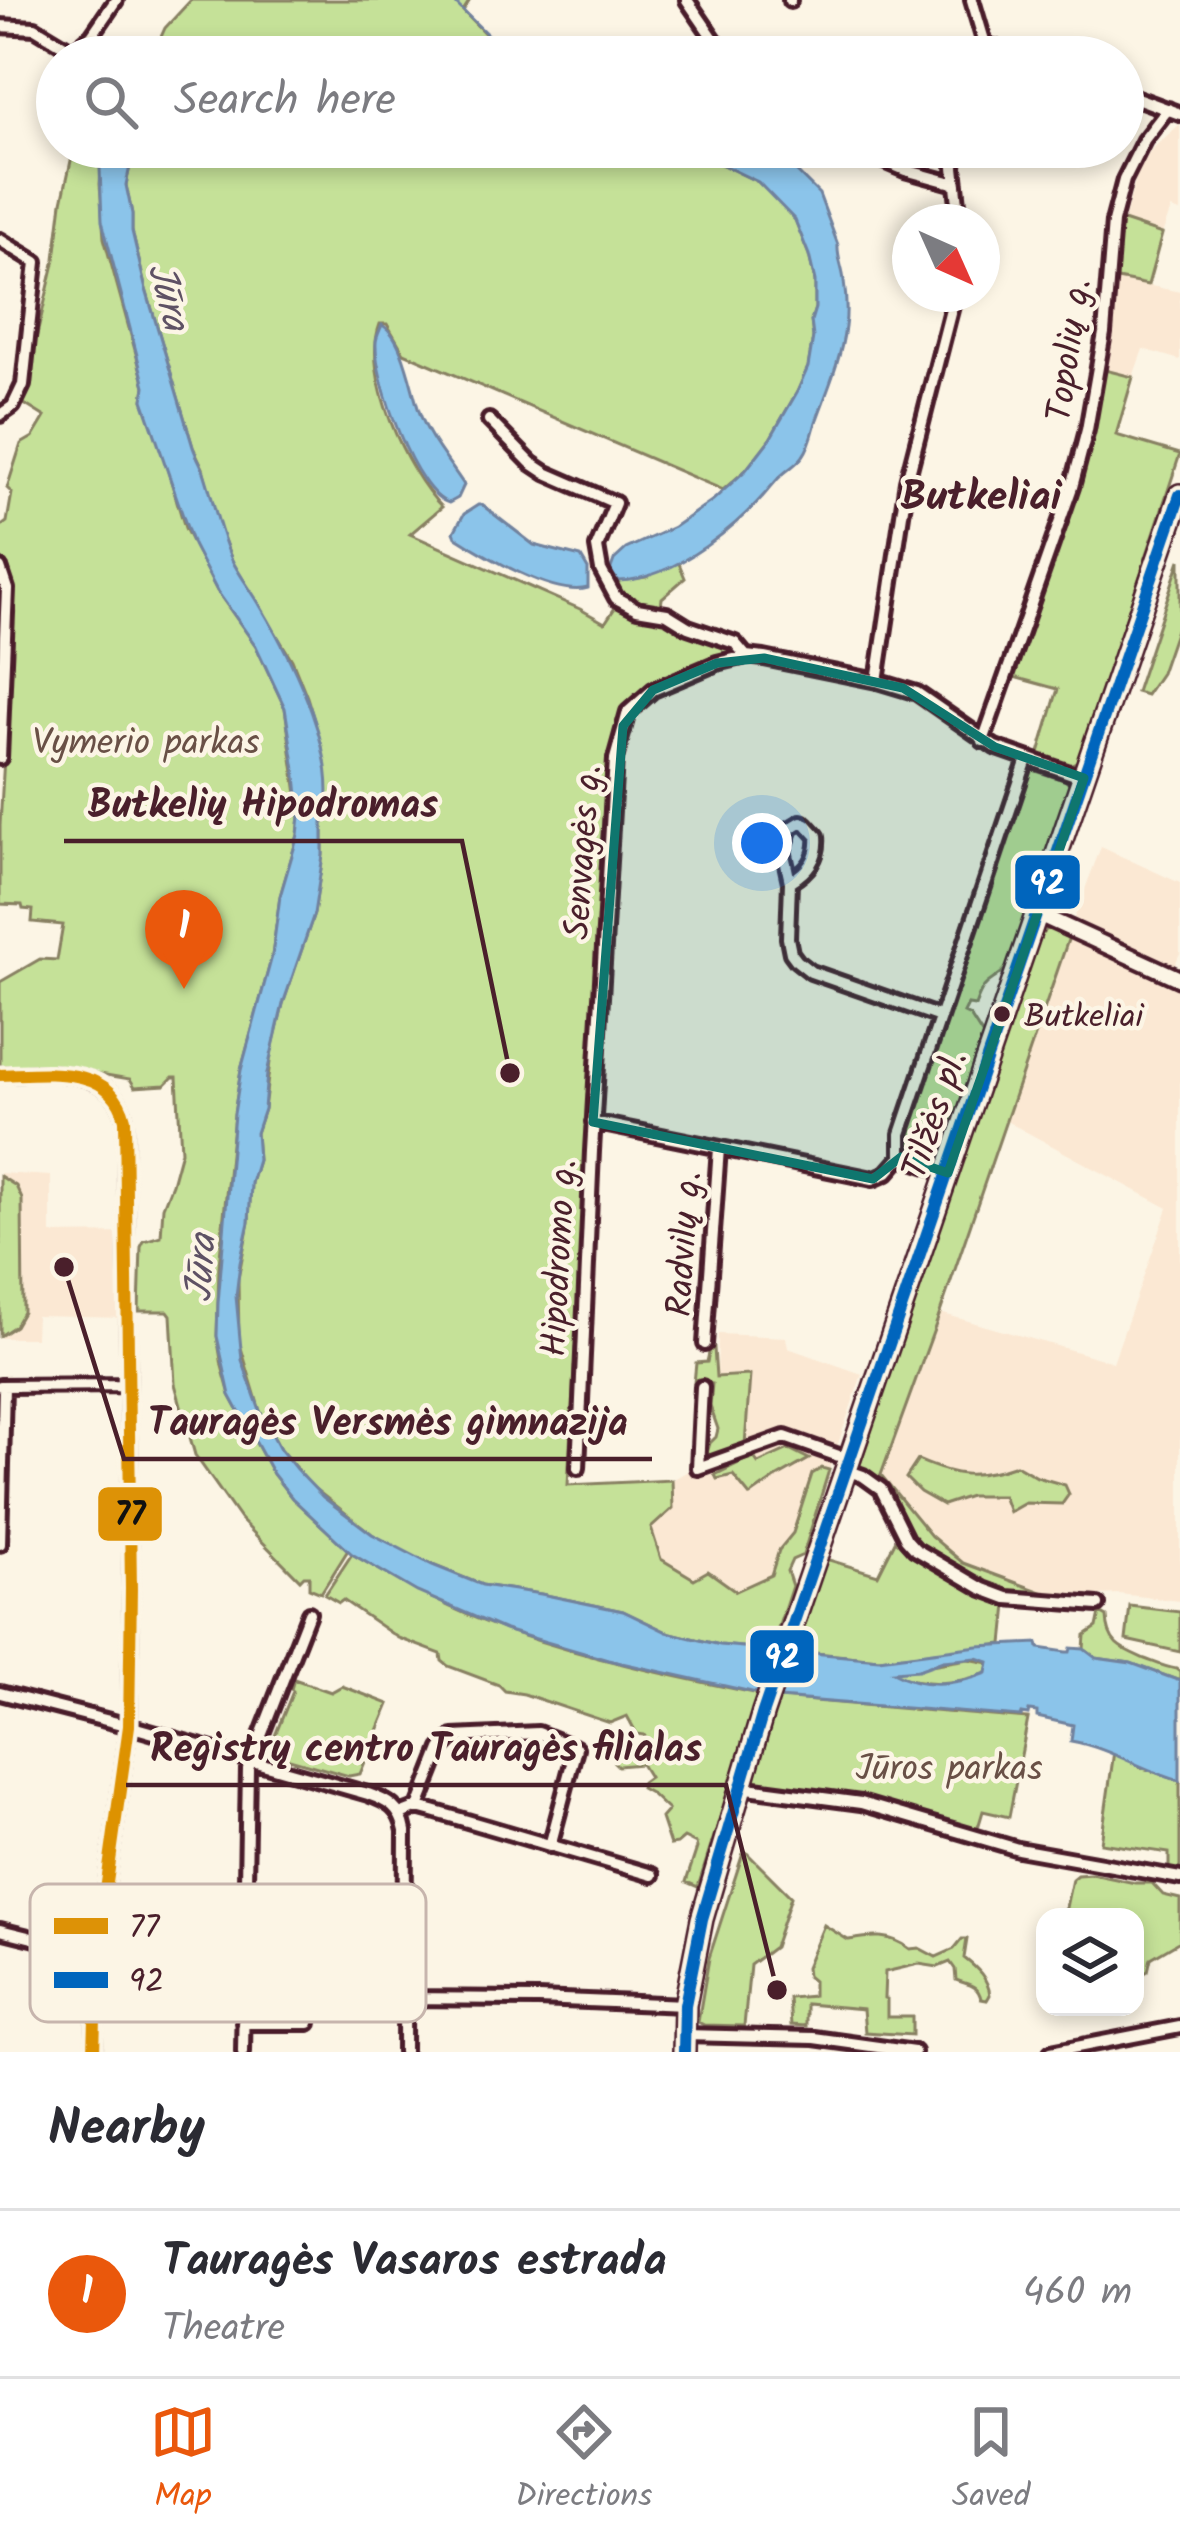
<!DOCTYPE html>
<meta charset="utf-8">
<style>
body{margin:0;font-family:Kalam,sans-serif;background:#f2f2f3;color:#2b2b33}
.controls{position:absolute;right:36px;bottom:36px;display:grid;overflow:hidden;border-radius:24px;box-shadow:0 6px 18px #0003}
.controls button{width:108px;height:108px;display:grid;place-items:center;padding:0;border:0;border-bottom:3px solid #e1e1e2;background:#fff;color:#2b2b33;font:60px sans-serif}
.compass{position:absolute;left:892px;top:204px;width:108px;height:108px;border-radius:50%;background:#fff;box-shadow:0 6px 18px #0003;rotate:135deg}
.you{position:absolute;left:762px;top:843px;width:42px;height:42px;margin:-30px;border:9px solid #fff;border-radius:50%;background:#1a73e8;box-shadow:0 0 0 18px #1a73e833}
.badge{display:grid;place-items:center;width:78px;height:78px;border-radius:50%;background:#ea580c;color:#fff;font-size:39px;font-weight:700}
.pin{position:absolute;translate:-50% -99px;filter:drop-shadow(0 3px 6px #0008)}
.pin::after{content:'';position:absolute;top:63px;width:42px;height:36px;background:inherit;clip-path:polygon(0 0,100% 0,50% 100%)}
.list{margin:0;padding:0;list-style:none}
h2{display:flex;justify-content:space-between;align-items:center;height:156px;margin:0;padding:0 48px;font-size:51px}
h2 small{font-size:39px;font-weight:400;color:#7c7c81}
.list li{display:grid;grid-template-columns:78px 1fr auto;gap:36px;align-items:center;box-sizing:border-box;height:168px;padding:0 48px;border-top:3px solid #e1e1e2}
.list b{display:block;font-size:45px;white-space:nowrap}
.list p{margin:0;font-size:39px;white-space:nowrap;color:#7c7c81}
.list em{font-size:39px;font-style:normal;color:#7c7c81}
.icon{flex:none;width:66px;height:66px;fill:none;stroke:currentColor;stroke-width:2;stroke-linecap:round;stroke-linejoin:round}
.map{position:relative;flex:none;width:1180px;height:2052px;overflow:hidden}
.search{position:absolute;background:#fff;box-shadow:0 6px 18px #0003;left:36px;right:36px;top:36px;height:132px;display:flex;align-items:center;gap:30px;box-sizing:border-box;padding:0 42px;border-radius:66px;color:#7c7c81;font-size:45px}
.sheet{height:324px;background:#fff}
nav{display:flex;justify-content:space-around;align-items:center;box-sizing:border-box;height:168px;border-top:3px solid #e1e1e2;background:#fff;font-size:33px;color:#7c7c81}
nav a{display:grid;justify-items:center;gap:6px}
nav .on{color:#ea580c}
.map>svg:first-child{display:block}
.built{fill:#fbe8d3}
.green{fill:#c5e198;stroke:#888062;stroke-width:3}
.water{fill:#8bc4ea;stroke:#71829e;stroke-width:3;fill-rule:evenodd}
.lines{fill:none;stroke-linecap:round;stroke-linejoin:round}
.stream{stroke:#71829e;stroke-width:3}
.minor-casing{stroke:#4a1f2b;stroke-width:20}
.secondary-casing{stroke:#4a1f2b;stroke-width:22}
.trunk-casing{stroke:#4a1f2b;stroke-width:26}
.minor{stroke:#fcf5e5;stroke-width:10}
.secondary{stroke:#fcf5e5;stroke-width:14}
.trunk{stroke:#fae180;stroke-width:16}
.bus-1-casing{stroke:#fcf5e5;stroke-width:21}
.bus-2-casing{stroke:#fcf5e5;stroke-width:21}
.bus-1{stroke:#dd9206;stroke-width:12}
.bus-2{stroke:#0065bd;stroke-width:12}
.marked{fill:#0f766e;fill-opacity:0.2;stroke:#0f766e;stroke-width:9;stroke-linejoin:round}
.bus-dot{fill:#4a1f2b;stroke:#fcf5e5;stroke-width:4.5}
.labels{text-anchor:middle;stroke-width:9;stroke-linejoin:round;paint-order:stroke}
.bus-label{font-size:33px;fill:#4a1f2b;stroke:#fcf5e5;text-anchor:start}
.street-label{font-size:36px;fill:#4a1f2b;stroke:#fcf5e5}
.park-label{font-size:36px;fill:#695046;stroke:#fcf5e5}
.water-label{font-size:39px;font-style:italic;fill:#5e5164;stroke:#fcf5e5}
.quarter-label{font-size:42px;font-weight:bold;fill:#4a1f2b;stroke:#fcf5e5}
.key{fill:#fcf5e5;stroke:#c7b5ad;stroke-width:3}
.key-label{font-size:33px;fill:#4a1f2b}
.leader{fill:none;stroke:#4a1f2b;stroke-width:4.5}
.callout-dot{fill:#4a1f2b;stroke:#fcf5e5;stroke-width:4.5}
.callout-label{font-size:39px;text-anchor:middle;font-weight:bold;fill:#4a1f2b;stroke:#fcf5e5;stroke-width:9;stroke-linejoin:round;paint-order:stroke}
.line-badge{stroke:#fcf5e5;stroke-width:4.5}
.badge-label{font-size:33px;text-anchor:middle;font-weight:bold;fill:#fff}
.pale-badge-label{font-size:33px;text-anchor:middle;font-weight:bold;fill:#111}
</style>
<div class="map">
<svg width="1180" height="2052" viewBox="0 0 1180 2052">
<rect width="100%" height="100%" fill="#fcf5e5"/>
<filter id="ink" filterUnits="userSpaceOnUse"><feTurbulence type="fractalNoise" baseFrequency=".00833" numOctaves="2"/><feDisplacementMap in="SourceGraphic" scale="24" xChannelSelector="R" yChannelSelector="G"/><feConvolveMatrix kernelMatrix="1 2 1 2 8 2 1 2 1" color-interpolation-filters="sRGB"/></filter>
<g filter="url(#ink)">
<!-- built -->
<path class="built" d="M 1180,124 L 1180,212 L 1171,209 L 1162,234 L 1124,221 L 1137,174 L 1151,150 Z
M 1112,278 L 1180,292 L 1180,360 L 1143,349 L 1133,377 L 1101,369 Z
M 1101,847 L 1180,883 L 1180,953 L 1174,967 L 1074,918 Z
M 1069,936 L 1180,987 L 1180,1601 L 1119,1594 L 1055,1597 L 963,1563 L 931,1536 L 880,1475 L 940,1313 L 1113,1362 L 1168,1208 L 1004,1120 Z
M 0,1173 L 51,1176 L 51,1234 L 128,1233 L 127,1318 L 36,1316 L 35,1338 L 0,1338 Z
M 718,1334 L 786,1337 L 788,1348 L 862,1374 L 829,1470 L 822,1468 L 812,1474 L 793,1533 L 779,1550 L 771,1575 L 736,1591 L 705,1572 L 694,1579 L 661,1559 L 651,1528 L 673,1508 L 672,1480 L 713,1457 L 750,1375 L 717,1377 Z"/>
<!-- green -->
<path class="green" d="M 191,0 L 470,0 L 463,11 L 497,46 L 497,57 L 152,57 L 165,28 Z
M 74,147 L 103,147 L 100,184 L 104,238 L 145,386 L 143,400 L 155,428 L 185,528 L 217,591 L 256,646 L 285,708 L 300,816 L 298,835 L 280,896 L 272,956 L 241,1070 L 234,1114 L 219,1266 L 217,1336 L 222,1366 L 230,1395 L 273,1474 L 292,1498 L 348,1550 L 321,1593 L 309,1588 L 309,1576 L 304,1576 L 300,1580 L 240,1519 L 195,1455 L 175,1384 L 171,1315 L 168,1311 L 139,1311 L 141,1247 L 144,1241 L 161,1236 L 163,1207 L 172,1184 L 181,1151 L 177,1077 L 173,1077 L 165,1085 L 135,1087 L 130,1079 L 71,1069 L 0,1069 L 0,982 L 40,959 L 57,960 L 63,925 L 32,922 L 33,910 L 23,909 L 22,905 L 0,904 L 0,825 L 14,588 L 8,565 L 0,557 L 0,527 L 7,522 L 12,493 L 7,488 L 21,444 L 33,437 L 45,417 L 21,402 L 55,259 L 62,202 Z
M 134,147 L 685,147 L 758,182 L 769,192 L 795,220 L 809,255 L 815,281 L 815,308 L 811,321 L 813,337 L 808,367 L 797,392 L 770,439 L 746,470 L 723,490 L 404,353 L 387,324 L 380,324 C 361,374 406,471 442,507 L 410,534 L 580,609 L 605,623 L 622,597 L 616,586 L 618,581 L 646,577 L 678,561 L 685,578 L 662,598 L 660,616 L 732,648 L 730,652 C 690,668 636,680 619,724 C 610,748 610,776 607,801 L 604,803 L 568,1485 L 672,1480 L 673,1508 L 651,1528 L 661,1559 L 694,1579 L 708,1571 L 736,1591 L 771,1575 L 779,1550 L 793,1533 L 812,1474 L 822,1468 L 829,1470 L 803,1555 L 792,1560 L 787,1571 L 792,1586 L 771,1650 L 720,1645 L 667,1632 L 623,1611 L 541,1594 L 482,1585 L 413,1557 L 372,1534 L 311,1486 L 280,1449 L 260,1411 L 239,1341 L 238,1279 L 249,1222 L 251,1183 L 258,1160 L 256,1133 L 264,1109 L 271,1054 L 283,1004 L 314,914 L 323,855 L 323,823 L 327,813 L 322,747 L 307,697 L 292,660 L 233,563 L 215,516 L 203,468 L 193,447 L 145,286 L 132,231 L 132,214 L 126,185 Z
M 1117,219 L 1162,234 L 1148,285 L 1112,278 Z
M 1101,369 L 1133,377 L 1116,435 L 1180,454 L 1079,761 L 1065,767 L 1038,756 L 1058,689 L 1010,676 L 1081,474 Z
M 1180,560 L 1180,618 L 1161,673 L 1146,695 L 1136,692 Z
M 1030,769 L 1057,778 L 1059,774 L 1069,784 L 1068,792 L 1008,966 C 992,986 986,974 975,1006 L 968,1005 L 964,1013 L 970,1016 L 984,1038 L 941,1164 C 925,1163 911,1152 906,1136 Z
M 1048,928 L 1070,934 L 940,1313 L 881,1475 L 931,1536 L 963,1563 L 1055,1597 L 1008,1595 L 1003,1644 L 879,1659 L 794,1651 L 826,1559 L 878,1575 L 898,1535 L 879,1494 L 855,1479 L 1035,941 Z
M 0,1176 L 16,1186 L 22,1199 L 23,1312 L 15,1326 L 0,1336 Z
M 714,1348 L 716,1377 L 750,1375 L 745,1445 L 713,1457 L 707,1453 L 710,1443 L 716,1437 L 718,1429 L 710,1406 L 712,1384 L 694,1383 L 696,1363 L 707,1362 L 710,1349 Z
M 789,1449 L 809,1459 L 774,1479 L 750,1496 L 733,1475 L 717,1479 L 715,1475 L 753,1456 L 758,1463 Z
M 918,1460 C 957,1477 976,1479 1016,1465 L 1037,1477 L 1065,1485 L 1069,1494 L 1062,1504 L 1025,1503 L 1009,1512 L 1003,1496 L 970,1496 L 943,1505 L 920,1492 L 906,1478 Z
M 352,1554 C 402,1583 453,1612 509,1631 C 590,1659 675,1677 759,1694 L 698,1887 L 686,1882 L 697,1848 L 696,1844 L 684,1838 L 677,1844 L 670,1845 L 661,1818 L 668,1810 L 650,1793 L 641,1788 L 642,1782 L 649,1777 L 641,1764 L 618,1766 L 614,1762 L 617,1757 L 649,1743 L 644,1735 L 637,1734 L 627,1716 L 610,1723 L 524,1694 L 505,1691 L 499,1685 L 448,1666 L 442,1661 L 441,1654 L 398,1638 L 343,1600 L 339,1603 L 325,1595 Z
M 1130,1606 L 1180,1612 L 1180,1652 L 1126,1640 Z
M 1100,1613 L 1107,1617 C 1108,1645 1122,1649 1145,1659 C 1156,1663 1164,1667 1176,1669 L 1180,1672 L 1180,1681 L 1130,1663 L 1096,1658 L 1084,1649 L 1085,1635 L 1097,1627 Z
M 968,1659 L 989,1663 L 987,1673 C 955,1685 927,1686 895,1675 L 893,1671 Z
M 294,1679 L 331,1692 L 342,1686 L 389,1704 L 360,1774 L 349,1776 L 268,1753 L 293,1691 L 291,1689 Z
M 779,1698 L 1028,1719 L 1009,1817 L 983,1811 L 977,1831 L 853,1797 L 756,1783 L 753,1777 Z
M 1114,1751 L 1140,1767 L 1180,1781 L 1180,1878 L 1169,1876 L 1169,1853 L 1101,1843 Z
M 744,1850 L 791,1897 L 774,1947 L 750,1965 L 744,2026 L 704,2025 L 698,2022 L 709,1958 Z
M 1092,1874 L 1135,1883 L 1152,1883 L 1163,1895 L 1180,1899 L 1180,1941 L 1151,1958 L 1148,1971 L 1135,1978 L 1135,1917 L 1064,1917 L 1072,1879 L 1077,1875 Z
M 824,1925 L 848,1940 C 872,1936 889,1933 910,1949 L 919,1948 L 936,1957 L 954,1949 L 962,1939 L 967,1939 L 964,1958 C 977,1968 988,1978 990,1995 L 987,2000 L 981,1999 C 978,1984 968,1985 956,1980 L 955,1969 L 950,1962 L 938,1967 L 919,1964 L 885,1972 L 884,1998 L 887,1999 L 887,2017 L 912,2017 L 912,2035 L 865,2032 L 863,2009 L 806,2004 L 806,2026 L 791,2025 L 789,1998 L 813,1996 L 813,1981 L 807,1976 L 806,1968 Z"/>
<!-- water -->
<path class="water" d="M 103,147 L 134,147 L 126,185 L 132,214 L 132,231 L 145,286 L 193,447 C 196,456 201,463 204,472 C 214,502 219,531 232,560 C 240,576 252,591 261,607 C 292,659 344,762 323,823 L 323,855 L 314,914 L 283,1004 L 267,1073 L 264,1109 L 256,1133 L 258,1160 L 251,1183 L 249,1222 L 240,1263 L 236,1296 L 242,1360 L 260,1411 L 280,1449 L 296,1469 L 323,1497 L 372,1534 L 432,1565 L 482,1585 L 541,1594 L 623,1611 L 667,1632 L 720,1645 L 879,1659 L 978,1646 L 1038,1643 L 1039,1648 L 1066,1652 L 1070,1652 L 1071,1648 L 1084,1649 L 1096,1658 L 1131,1663 L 1180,1681 L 1180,1781 C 1142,1770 1110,1748 1071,1741 L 1073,1725 L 1037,1717 L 1037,1712 L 1029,1711 L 1028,1715 L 1022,1714 L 1021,1717 L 779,1698 L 608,1660 L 505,1630 L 417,1592 L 352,1554 L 292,1498 L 273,1474 L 230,1395 L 217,1336 L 218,1303 L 234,1114 L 241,1070 L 272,956 L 280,896 L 298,835 L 300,816 L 296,776 L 285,708 L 256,646 L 217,591 L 193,545 L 143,400 L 145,386 L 102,221 L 100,168 ZM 977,1658 L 989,1662 L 987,1673 C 956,1685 923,1689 893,1672 L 918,1670 L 943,1661 Z
M 685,147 L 754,147 L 783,158 L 819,194 L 838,245 C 837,258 843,268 844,281 C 846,295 847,313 845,327 C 841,360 827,391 816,422 C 813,433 810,447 803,456 C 796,466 784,471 776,481 C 742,523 675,580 618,581 L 610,571 L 614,560 L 626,549 L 674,527 L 713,500 L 746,470 L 770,439 L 797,392 L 808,367 L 813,337 L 811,321 L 815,308 L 815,281 L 809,255 L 795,220 L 758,182 Z
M 382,325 C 403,336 411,388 419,411 C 429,440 448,460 464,485 L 458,498 L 449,503 C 415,494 374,378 376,343 C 376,337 380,330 382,325 Z
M 478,505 L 482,505 L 534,545 L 581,557 L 588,569 L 588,588 C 555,598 484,555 456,537 L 454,532 L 464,514 Z"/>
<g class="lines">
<!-- stream -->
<path class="stream" d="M 452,0 L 499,46 L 498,57"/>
<!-- minor casing -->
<g class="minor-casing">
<path id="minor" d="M 687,0 L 726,57
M 972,0 L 985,44 L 984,57
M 790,1 L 790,0
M 0,26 L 35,28 L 73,51 L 92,35 L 116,0
M 985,44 L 1021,57
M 1123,93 L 1180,114
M 851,147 L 905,170 L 956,184
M 956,147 L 954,167 L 960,222
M 0,240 L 36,262 L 23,385 L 13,406 L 0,415
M 489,420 L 531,463 L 546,473 L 615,503 L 597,547 L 601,570 L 616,598 L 637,609 L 667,614 L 688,627 L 735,643 L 746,656
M 0,568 L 7,589 L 0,758
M 877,681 L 907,481 L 955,294
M 983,741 L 1072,487 L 1087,430 L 1104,333 L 1113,222 L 1124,180 L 1144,140 L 1168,109
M 790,882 C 808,871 819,858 817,836 L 806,824 L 801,822 L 791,828 L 783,850 L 790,882 L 788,938 L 791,953 L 797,961 L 811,972 L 940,1017
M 0,1075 C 44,1074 112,1063 125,1119 L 131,1589 L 129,1726 L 97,1954 L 94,2052
M 593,1122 L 873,1179 L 887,1173 L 901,1157 L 948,1173
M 901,1157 L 901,1134 L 1027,759
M 705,1344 L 719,1148
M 0,1386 L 128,1385
M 702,1387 L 698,1468 L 785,1437 L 850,1460
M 578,1468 L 592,1151 L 615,759 L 628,712 L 653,690 L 717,663 L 746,656 L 764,658 L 877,681 L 917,693 L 995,747 L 1084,778
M 846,1470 L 863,1476 L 881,1489 L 906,1539 L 915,1549 L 983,1589 L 1007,1598 L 1098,1605
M 0,1544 L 4,1386
M 0,1693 L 129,1726 L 368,1794 C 388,1801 401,1808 405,1831 L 404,2052
M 740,1787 L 861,1803 L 1018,1849 L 1180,1878
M 418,1807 L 441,1749 L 453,1737 L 538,1733 L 576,1748 L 550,1846
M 400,1814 L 418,1807 L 433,1811 L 652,1875
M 0,1930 L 97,1954
M 403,1998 L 538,1999 L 685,2005
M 243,2023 L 309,2023
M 684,2035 L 814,2038 L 914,2052
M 243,2052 L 248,1769 L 309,1613
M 1051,2052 L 1180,2027"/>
</g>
<!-- secondary casing -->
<g class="secondary-casing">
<path id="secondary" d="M 1038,914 L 1180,979"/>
</g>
<!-- trunk casing -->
<g class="trunk-casing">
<path id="trunk" d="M 684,2052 L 685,2005 L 702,1919 L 763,1712 L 1180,495"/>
</g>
<!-- minor -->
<use href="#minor" class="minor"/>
<!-- secondary -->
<use href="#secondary" class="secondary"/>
<!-- trunk -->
<use href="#trunk" class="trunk"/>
<!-- bus-1 casing -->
<g class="bus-1-casing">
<path id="bus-1" d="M 0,1075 C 44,1074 112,1063 125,1119 L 131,1589 L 129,1726 L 97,1954 L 94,2052"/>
</g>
<!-- bus-2 casing -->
<g class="bus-2-casing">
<path id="bus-2" d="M 684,2052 L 685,2005 L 702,1919 L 763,1712 L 1180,495"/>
</g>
<!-- bus-1 -->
<use href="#bus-1" class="bus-1"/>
<!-- bus-2 -->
<use href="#bus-2" class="bus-2"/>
</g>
</g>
<!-- marked area -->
<path class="marked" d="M 764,658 L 903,688 L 995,747 L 1084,778 L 948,1173 L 901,1157 L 873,1179 L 593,1122 L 623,726 L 653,690 L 717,663 Z"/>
<!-- markers -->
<circle class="bus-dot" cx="1002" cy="1014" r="10"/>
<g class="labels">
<!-- bus labels -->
<g class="bus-label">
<text x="1024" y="1027">Butkeliai</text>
</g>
<!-- street labels -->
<g class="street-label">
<text transform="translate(1067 350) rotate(-82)" y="13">Topolių g.</text>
<text transform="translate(581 852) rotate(-86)" y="13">Senvagės g.</text>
<text transform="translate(933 1114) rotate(-71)" y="13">Tilžės pl.</text>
<text transform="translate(682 1244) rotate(-86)" y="13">Radvilų g.</text>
<text transform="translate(557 1258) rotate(-87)" y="13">Hipodromo g.</text>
</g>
<!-- park labels -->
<g class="park-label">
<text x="146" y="754">Vymerio parkas</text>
<text x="949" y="1780">Jūros parkas</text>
</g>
<!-- water labels -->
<g class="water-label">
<text transform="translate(170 296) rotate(75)" y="14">Jūra</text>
<text transform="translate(199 1268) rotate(-86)" y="14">Jūra</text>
</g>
<!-- quarter labels -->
<g class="quarter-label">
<text x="981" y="510">Butkeliai</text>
</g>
</g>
<!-- legend -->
<rect x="30" y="1884" width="396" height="138" rx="18" class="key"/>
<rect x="54" y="1918" width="54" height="16" fill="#dd9206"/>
<rect x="54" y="1972" width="54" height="16" fill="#0065bd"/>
<g class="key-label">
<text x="129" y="1938">77</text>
<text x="129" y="1992">92</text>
</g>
<!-- callouts -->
<path class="leader" d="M510 1073L462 841H64M64 1267L124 1459H652M777 1990L726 1785H126"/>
<g class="callout-dot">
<circle cx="510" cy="1073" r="12"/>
<circle cx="64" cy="1267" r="12"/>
<circle cx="777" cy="1990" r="12"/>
</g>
<g class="callout-label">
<text x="263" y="817">Butkelių Hipodromas</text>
<text x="388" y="1435">Tauragės Versmės gimnazija</text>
<text x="426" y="1761">Registrų centro Tauragės filialas</text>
</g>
<g class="line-badge">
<rect x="1013" y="853" width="69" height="58" rx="12" fill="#0065bd"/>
<rect x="96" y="1485" width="68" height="58" rx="12" fill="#dd9206"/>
<rect x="748" y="1628" width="68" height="57" rx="12" fill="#0065bd"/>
</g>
<g class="badge-label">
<text x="1047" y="894">92</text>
<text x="782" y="1668">92</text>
</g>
<g class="pale-badge-label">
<text x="130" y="1525">77</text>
</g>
</svg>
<div class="controls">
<button><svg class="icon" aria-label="layers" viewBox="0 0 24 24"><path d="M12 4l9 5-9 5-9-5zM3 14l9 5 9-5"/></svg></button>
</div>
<svg class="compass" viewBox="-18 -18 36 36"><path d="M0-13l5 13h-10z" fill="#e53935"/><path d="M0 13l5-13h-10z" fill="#7c7c81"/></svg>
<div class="you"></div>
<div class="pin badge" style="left:184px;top:989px">1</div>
<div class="search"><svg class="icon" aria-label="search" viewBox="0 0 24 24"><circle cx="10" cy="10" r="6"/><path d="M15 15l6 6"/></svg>Search here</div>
</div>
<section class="sheet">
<h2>Nearby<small></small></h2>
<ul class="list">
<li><span class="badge">1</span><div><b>Tauragės Vasaros estrada</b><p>Theatre</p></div><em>460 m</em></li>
</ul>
</section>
<nav>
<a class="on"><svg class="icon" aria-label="map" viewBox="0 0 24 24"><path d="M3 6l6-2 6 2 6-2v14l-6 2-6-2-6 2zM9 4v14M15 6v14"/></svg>Map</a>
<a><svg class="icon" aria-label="directions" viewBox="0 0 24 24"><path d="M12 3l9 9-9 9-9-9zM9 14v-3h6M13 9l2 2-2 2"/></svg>Directions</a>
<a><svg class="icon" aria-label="saved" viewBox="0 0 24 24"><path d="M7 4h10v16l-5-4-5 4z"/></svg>Saved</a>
</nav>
